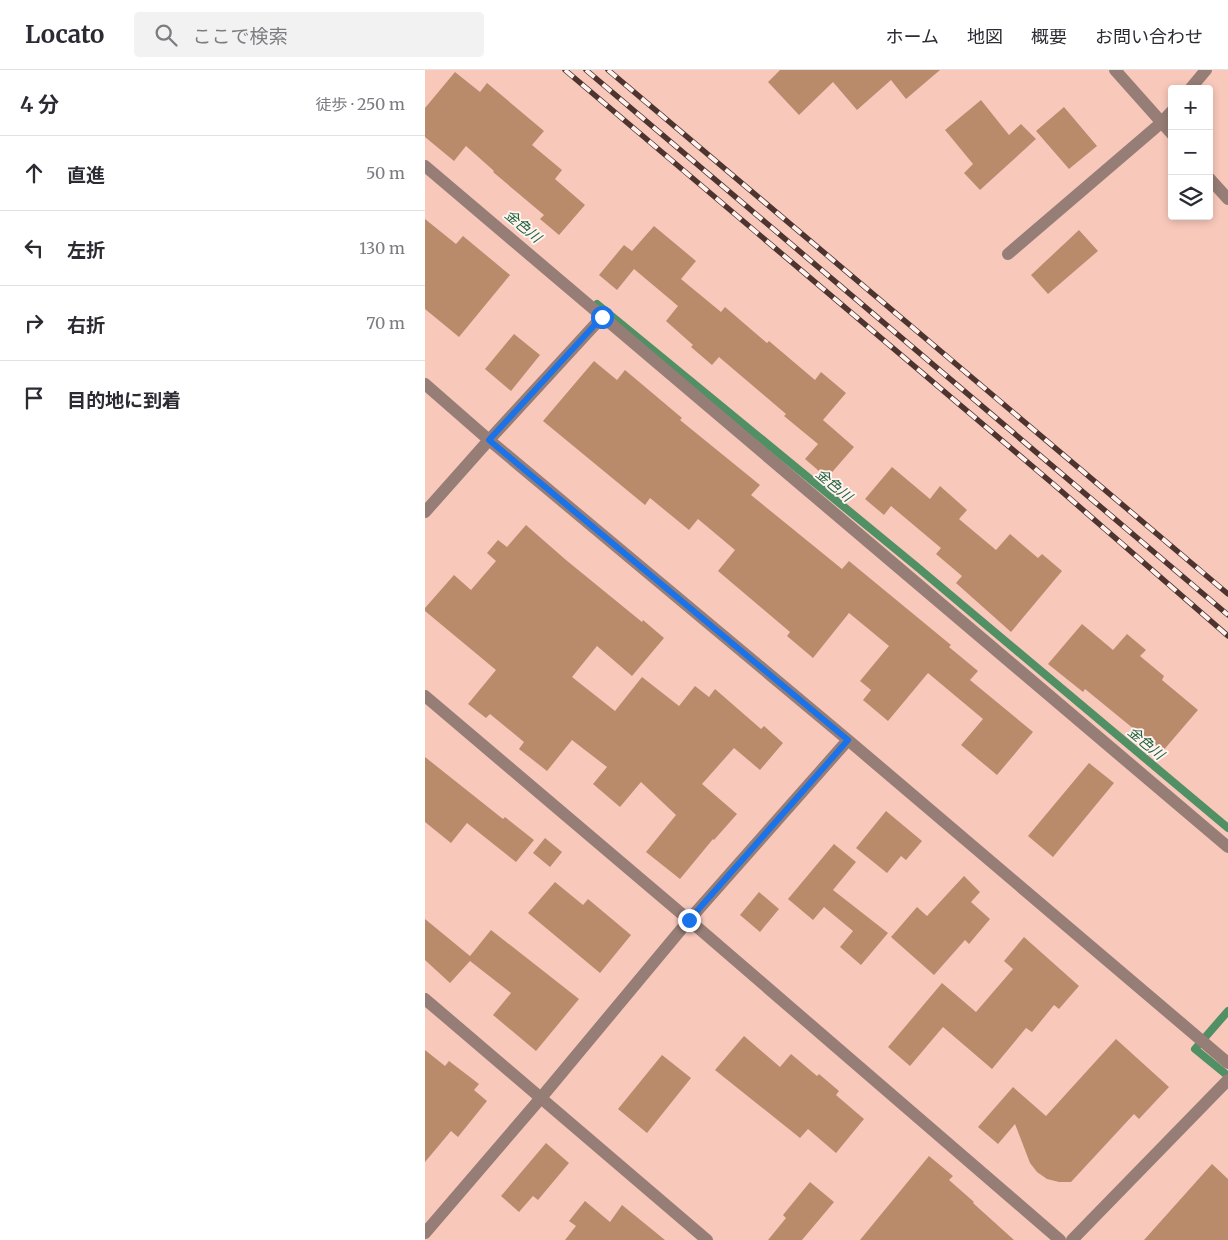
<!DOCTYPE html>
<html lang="ja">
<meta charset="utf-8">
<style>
body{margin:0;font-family:Merriweather,"Noto Sans JP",serif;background:#f2f2f3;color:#2b2b33}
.controls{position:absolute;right:15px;top:15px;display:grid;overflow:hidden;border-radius:5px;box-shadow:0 2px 8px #0003}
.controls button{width:45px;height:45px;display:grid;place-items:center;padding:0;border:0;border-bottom:1px solid #e1e1e2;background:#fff;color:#2b2b33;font:25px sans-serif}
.stop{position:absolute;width:15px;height:15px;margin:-11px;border:4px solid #1a73e8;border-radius:50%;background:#fff}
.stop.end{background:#1a73e8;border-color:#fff;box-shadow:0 1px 5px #0008}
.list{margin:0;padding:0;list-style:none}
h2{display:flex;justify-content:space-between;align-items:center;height:65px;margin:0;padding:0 20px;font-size:21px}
h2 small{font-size:16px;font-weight:400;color:#7c7c81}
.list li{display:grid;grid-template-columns:32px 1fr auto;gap:15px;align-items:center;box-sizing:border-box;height:75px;padding:0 20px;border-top:1px solid #e1e1e2}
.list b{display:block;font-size:19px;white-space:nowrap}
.list em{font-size:16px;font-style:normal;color:#7c7c81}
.icon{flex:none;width:28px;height:28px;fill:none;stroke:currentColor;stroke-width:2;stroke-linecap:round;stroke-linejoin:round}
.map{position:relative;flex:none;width:803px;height:1170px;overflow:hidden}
header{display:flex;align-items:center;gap:30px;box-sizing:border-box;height:70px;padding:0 25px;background:#fff;border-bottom:1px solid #e1e1e2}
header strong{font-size:24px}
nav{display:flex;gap:28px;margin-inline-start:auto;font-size:18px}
.search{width:350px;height:45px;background:#f2f2f3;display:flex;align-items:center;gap:12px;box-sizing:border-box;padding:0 18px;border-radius:5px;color:#7c7c81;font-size:19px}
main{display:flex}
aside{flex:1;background:#fff}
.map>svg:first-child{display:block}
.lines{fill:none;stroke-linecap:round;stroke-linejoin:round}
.stream{stroke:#518f64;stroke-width:8}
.building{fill:#ba8b6b}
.minor{stroke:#967d76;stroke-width:12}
.tertiary{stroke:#967d76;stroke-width:12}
.rail-casing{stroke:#4d342e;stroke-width:5.5}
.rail{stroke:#fff2ef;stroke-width:4;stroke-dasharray:11;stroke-linecap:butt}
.route{stroke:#1a73e8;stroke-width:6}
.labels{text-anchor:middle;stroke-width:4;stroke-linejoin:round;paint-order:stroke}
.water-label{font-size:14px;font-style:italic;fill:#1b623b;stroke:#fff2ef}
</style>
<header>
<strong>Locato</strong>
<div class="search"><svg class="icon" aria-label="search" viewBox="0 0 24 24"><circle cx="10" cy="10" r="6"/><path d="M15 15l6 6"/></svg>ここで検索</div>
<nav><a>ホーム</a><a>地図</a><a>概要</a><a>お問い合わせ</a></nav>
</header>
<main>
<aside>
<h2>4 分<small>徒歩 · 250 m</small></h2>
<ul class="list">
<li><svg class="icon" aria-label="ahead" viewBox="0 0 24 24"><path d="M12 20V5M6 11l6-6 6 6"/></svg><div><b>直進</b></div><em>50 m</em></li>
<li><svg class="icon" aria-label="left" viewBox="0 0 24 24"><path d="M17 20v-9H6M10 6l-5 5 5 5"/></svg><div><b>左折</b></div><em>130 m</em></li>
<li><svg class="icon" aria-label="right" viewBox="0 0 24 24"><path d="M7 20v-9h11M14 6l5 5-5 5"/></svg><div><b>右折</b></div><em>70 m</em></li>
<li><svg class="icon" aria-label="arrive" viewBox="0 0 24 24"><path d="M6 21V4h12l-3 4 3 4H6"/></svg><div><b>目的地に到着</b></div></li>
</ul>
</aside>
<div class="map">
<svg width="803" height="1170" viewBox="0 0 803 1170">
<rect width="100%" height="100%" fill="#f8c8bb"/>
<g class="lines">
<!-- stream -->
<path class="stream" d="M 172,234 L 491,496 L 803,758
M 803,941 L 770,979 L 803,1006"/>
</g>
<!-- building -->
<path class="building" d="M 355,0 L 515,0 L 481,29 L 466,10 L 432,40 L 408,12 L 374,45 L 343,12 Z
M 30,2 L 55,22 L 62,13 L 119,61 L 107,75 L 137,100 L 130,109 L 160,135 L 134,165 L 115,149 L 119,145 L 68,102 L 69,101 L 41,76 L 29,91 L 0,67 L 0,38 Z
M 556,30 L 584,65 L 596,54 L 611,69 L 555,120 L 539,103 L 548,94 L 520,60 Z
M 639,37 L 672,76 L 644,99 L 611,61 Z
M 0,149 L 31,174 L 38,166 L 85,205 L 34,267 L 0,239 Z
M 229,156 L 271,191 L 256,209 L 296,242 L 300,237 L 342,273 L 344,271 L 390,310 L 396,302 L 421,323 L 398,350 L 429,377 L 402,408 L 380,389 L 393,374 L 359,346 L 361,344 L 294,287 L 287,295 L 266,277 L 268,275 L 241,251 L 253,236 L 209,199 L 192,220 L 174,205 L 199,175 L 207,181 Z
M 654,160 L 673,181 L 623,224 L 606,205 Z
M 89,264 L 115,285 L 86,321 L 60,299 Z
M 169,291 L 192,310 L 200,300 L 257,348 L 255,350 L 335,415 L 326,425 L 417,499 L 424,491 L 526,575 L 524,577 L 553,601 L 545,610 L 608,662 L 572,705 L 536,675 L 558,649 L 503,603 L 463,651 L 438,630 L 446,620 L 435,611 L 464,576 L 424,543 L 388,588 L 362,566 L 365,562 L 293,501 L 310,480 L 273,449 L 264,460 L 225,428 L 220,435 L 118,351 Z
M 467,397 L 505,429 L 515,416 L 542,440 L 534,449 L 571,480 L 585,464 L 613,488 L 617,484 L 637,501 L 586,562 L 531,513 L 537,506 L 511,484 L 516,478 L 466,436 L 459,445 L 440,429 Z
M 101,455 L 141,490 L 217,552 L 218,550 L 239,568 L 207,606 L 172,576 L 147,607 L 190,641 L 217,607 L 254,636 L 270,616 L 284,627 L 290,619 L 336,659 L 339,656 L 358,673 L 335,700 L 309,678 L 277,714 L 312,744 L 289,770 L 288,769 L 255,809 L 221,782 L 251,745 L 216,712 L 195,737 L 168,714 L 182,697 L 147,670 L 122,701 L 94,679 L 99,672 L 65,644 L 61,648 L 43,634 L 71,600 L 0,541 L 0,538 L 29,505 L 46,520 L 71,491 L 62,483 L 73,470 L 82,477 Z
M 657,554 L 688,580 L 702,564 L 721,580 L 715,586 L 739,606 L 737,610 L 773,640 L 737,682 L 660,619 L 658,622 L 623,594 Z
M 0,687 L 78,749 L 80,747 L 109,770 L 91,792 L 42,753 L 26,773 L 0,752 Z
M 664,693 L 689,713 L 628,787 L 603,766 Z
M 461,741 L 497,771 L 481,790 L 476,786 L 462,803 L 431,778 Z
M 120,768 L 137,782 L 125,797 L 108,783 Z
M 409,774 L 431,792 L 408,820 L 463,863 L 436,895 L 415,877 L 428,861 L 399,837 L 388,850 L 363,829 Z
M 539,806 L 555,822 L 546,832 L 565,849 L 544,874 L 540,870 L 509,905 L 466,867 L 492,837 L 502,846 Z
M 130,812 L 158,835 L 163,829 L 206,865 L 175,903 L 103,843 Z
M 334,822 L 354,839 L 335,862 L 315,845 Z
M 0,849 L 45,886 L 66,860 L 154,929 L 111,981 L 68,945 L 86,923 L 45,891 L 25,913 L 0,890 Z
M 599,867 L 654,916 L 634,939 L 629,935 L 607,962 L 601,958 L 567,999 L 518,957 L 485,996 L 463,977 L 517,913 L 551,942 L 588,899 L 579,891 Z
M 319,966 L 355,997 L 366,984 L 392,1006 L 394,1004 L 414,1021 L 411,1025 L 439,1049 L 411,1083 L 383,1059 L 375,1068 L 290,1000 Z
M 691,969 L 744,1017 L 714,1049 L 709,1044 L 646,1112 L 634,1112 L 622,1109 L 612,1102 L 605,1093 L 590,1054 L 573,1074 L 553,1057 L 588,1017 L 621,1046 Z
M 0,980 L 20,996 L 24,991 L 54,1014 L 49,1020 L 62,1031 L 33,1067 L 26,1061 L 0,1092 Z
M 237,985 L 266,1008 L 222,1063 L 193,1039 Z
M 121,1073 L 144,1093 L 113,1130 L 108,1126 L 94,1142 L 76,1126 Z
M 504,1086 L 528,1106 L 524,1110 L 549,1132 L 548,1133 L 589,1170 L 435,1170 Z
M 787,1094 L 803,1109 L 803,1170 L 719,1170 Z
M 385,1112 L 409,1132 L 377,1170 L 343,1170 L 361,1148 L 358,1145 Z
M 160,1131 L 185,1152 L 197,1135 L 240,1170 L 140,1170 L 151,1156 L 144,1151 Z"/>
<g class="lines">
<!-- minor -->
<path class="minor" d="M 690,0 L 747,64
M 765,19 L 781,0
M 0,96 L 803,777
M 784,108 L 803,129
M 583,184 L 736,53 L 747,41
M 177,247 L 64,370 L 423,670 L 803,993
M 0,626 L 264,850 L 635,1170
M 0,1163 L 115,1029 L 264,850 L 423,670"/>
<!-- tertiary -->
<path class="tertiary" d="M 0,314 L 64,370 L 0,442
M 0,929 L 282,1170
M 647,1170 L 803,1010"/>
<!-- rail casing -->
<g class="rail-casing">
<path id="rail" d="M 140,0 L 627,413 L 803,566
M 161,0 L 803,545
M 183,0 L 803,524"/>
</g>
<!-- rail -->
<use href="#rail" class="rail"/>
</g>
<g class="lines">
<!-- route -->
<path class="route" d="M 177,247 L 64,370 L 423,670 L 264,850"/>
</g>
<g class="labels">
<!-- water labels -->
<g class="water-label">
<text transform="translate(98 156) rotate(40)" y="5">金色川</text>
<text transform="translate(409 415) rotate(40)" y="5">金色川</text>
<text transform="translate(721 673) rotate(40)" y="5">金色川</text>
</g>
</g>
</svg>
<div class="controls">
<button>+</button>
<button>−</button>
<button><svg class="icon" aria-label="layers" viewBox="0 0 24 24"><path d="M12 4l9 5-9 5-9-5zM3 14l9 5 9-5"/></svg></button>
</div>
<div class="stop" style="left:177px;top:247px"></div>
<div class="stop end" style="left:264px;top:850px"></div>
</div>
</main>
